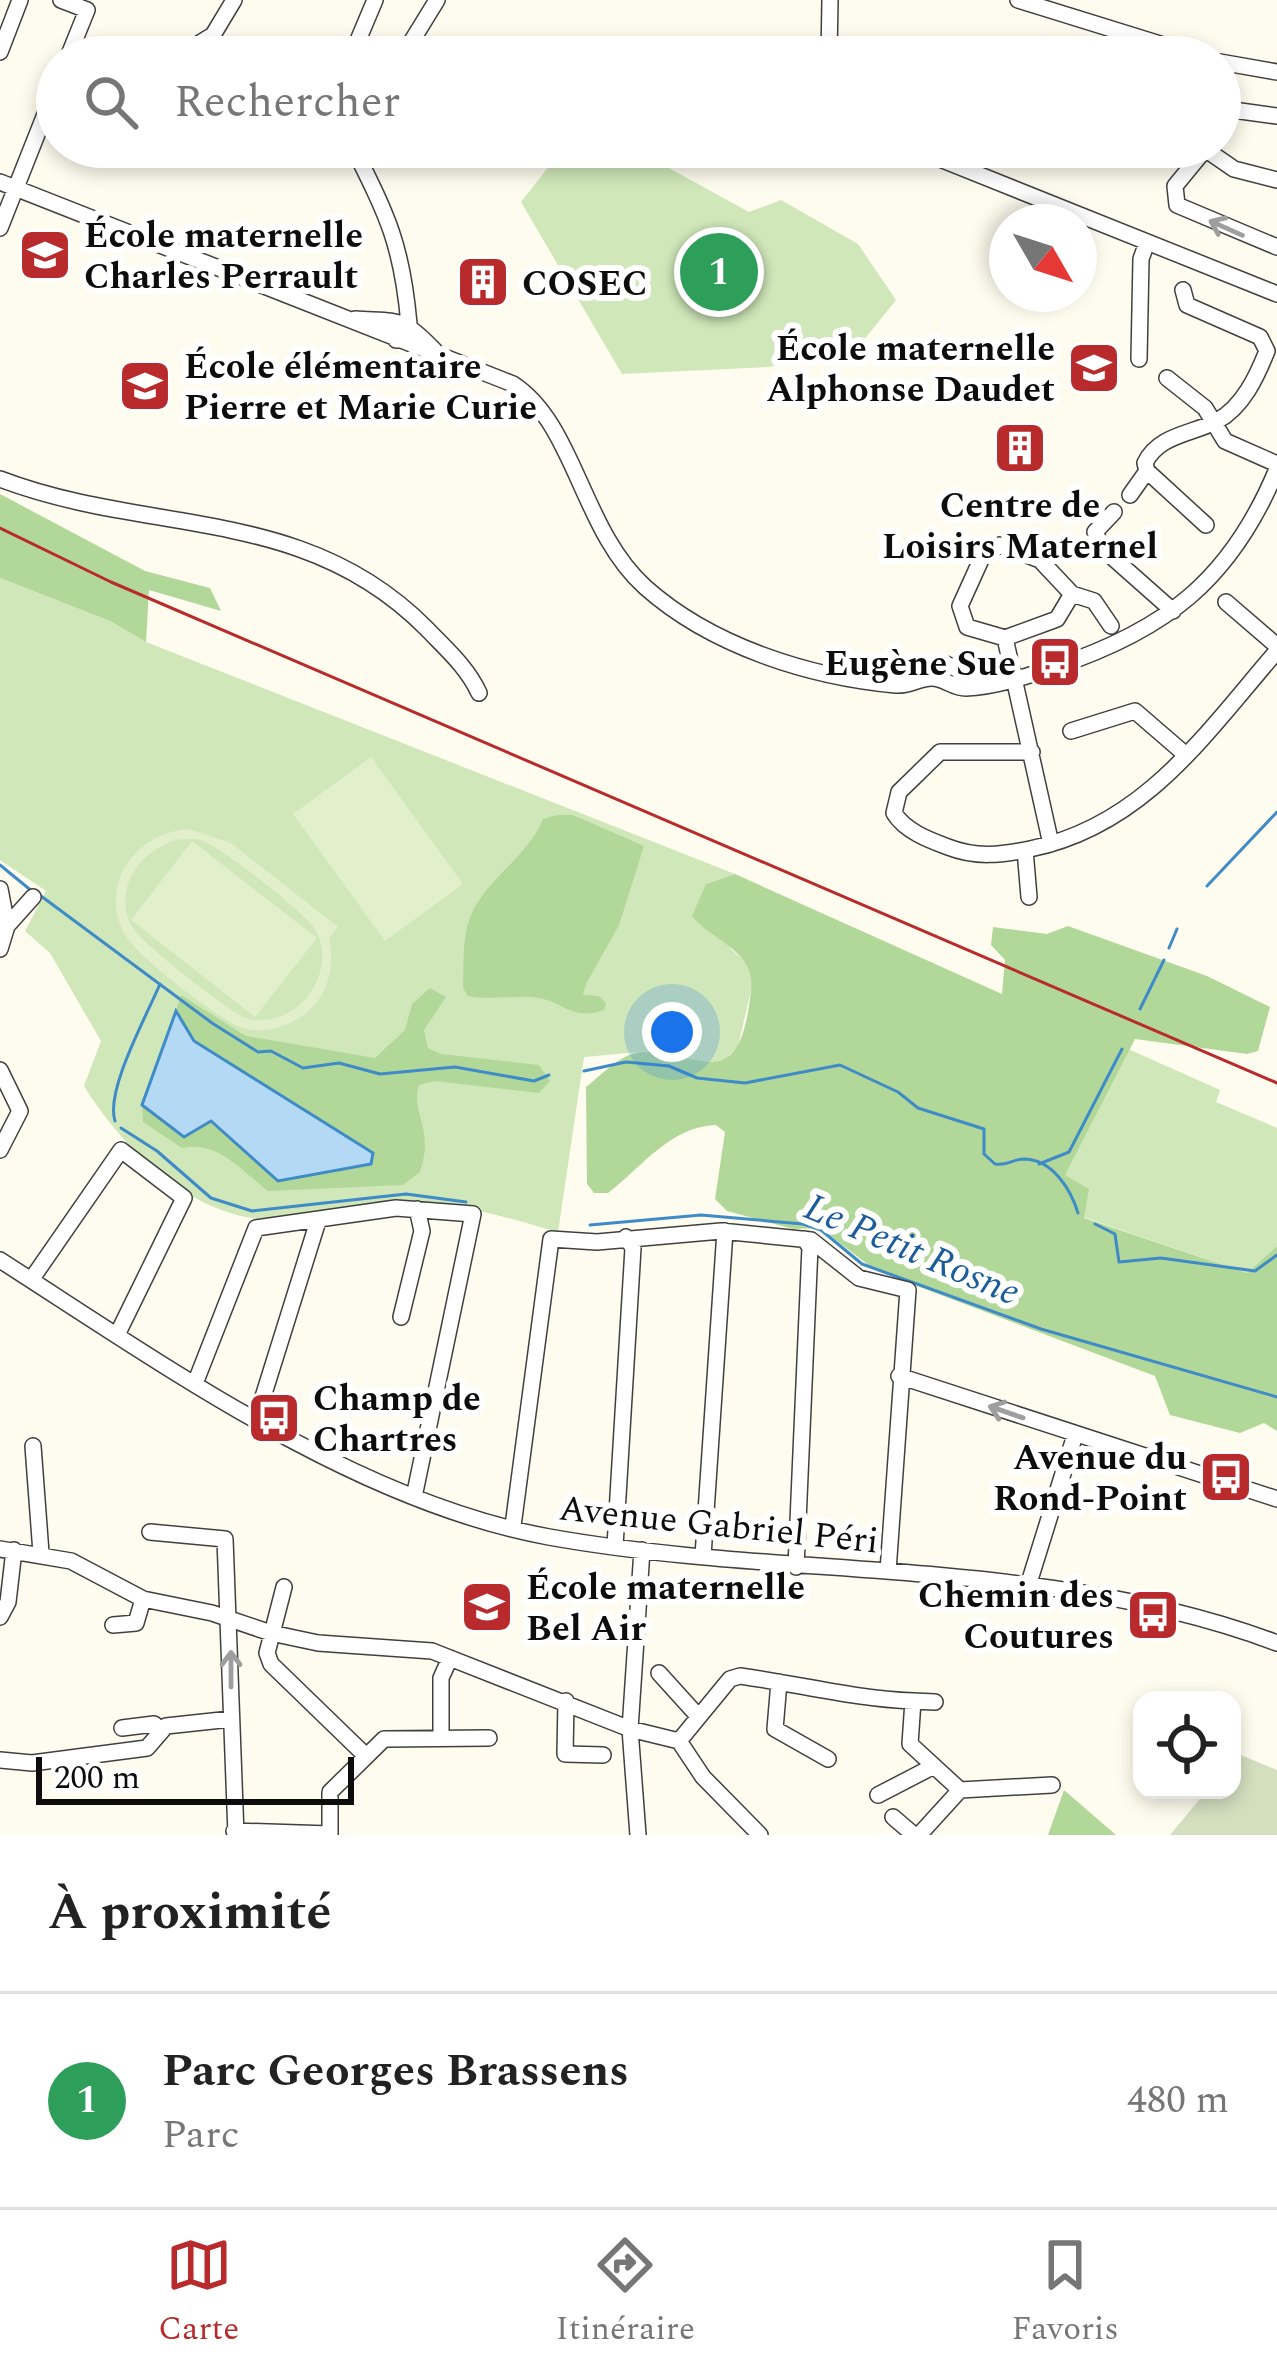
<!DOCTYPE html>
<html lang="fr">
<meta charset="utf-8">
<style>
body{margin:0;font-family:Spectral,serif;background:#f2f2f2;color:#222}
.controls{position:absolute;right:36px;bottom:36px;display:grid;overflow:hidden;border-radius:24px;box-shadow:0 6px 18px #0003}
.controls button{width:108px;height:108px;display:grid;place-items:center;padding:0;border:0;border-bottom:3px solid #e0e0e0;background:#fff;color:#222;font:60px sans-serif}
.compass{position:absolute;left:989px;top:204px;width:108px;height:108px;border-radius:50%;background:#fff;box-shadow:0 6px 18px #0003;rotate:129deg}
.scale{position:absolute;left:36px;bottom:30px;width:318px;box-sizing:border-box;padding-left:12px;border:6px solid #0d0d0d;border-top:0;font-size:33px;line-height:42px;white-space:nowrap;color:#0d0d0d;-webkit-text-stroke:9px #fff;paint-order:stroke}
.you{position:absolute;left:672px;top:1032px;width:42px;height:42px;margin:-30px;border:9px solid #fff;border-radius:50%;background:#1a73e8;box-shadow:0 0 0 18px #1a73e833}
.badge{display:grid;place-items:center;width:78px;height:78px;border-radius:50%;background:#b82a2b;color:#fff;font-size:39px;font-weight:700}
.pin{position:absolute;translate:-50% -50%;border:6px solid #fff;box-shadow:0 3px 12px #0006}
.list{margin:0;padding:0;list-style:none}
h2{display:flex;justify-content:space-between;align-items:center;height:156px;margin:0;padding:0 48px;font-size:51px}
h2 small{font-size:39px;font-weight:400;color:#767676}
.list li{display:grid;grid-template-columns:78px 1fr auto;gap:36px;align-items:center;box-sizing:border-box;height:216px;padding:0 48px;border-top:3px solid #e0e0e0}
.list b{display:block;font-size:45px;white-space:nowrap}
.list p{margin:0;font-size:39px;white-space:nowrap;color:#767676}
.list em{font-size:39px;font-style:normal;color:#767676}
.icon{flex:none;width:66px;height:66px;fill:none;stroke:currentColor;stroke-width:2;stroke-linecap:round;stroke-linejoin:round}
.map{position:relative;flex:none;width:1277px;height:1835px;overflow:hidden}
.search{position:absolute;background:#fff;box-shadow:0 6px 18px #0003;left:36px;right:36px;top:36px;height:132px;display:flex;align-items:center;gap:30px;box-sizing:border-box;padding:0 42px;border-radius:66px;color:#767676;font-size:45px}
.sheet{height:372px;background:#fff}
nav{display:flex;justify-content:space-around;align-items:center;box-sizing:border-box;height:168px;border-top:3px solid #e0e0e0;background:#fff;font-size:33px;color:#767676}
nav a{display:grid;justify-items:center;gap:6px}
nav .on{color:#b82a2b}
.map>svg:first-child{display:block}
.green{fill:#cfe7b9}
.forest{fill:#b2d899}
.cemetery{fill:#d4dfc0}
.pitch{fill:#e1efca;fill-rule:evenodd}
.water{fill:#b4d9f4;stroke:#3e8bc8;stroke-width:3}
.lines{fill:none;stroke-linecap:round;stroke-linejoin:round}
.stream{stroke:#3e8bc8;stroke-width:3}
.minor-casing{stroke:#404040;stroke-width:18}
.minor{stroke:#fff;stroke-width:15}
.rail{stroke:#b82a2b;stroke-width:3}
.oneway{stroke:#9e9e9e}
.labels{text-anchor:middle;stroke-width:12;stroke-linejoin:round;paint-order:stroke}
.poi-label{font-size:36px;font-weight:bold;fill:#0d0d0d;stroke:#fff;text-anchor:start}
.street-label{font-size:36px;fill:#0d0d0d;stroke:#fff}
.water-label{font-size:39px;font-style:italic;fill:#1b5d9b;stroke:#fff}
</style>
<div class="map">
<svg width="1277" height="1835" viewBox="0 0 1277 1835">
<rect width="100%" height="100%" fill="#fefcee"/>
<!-- green -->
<path class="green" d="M 564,147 L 665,147 L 667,167 L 749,212 L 781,200 L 858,244 L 896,300 L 863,341 L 769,367 L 622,374 L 521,202 Z
M 0,578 L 110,621 L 146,642 L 735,874 L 706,884 L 731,949 L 746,962 L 753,981 L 738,1047 L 724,1061 L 708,1064 L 661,1050 L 584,1057 L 558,1232 C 506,1217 460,1203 406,1202 C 363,1201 321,1218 279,1220 C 195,1222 124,1150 84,1086 L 101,1041 L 50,953 L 25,931 L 46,891 L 0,860 Z
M 1126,1048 L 1220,1090 L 1216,1102 L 1277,1128 L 1277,1246 L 1247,1273 L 1080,1216 L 1064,1176 Z"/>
<!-- forest -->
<path class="forest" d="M 0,494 L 145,571 L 210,588 L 221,611 L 149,590 L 146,642 L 110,621 L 0,578 Z
M 557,815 L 573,815 L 644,846 L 619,925 L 586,984 L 583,995 L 599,996 L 606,1003 L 604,1010 C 573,1021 565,1003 539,998 C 519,994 491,1001 468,996 L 463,988 C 464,966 462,940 469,920 C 484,879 527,859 543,819 Z
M 735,874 L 1002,994 L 1005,960 L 991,945 L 993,927 L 1047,934 L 1068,926 L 1207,976 L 1270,1007 L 1258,1051 L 1247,1054 L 1135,1039 L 1065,1175 L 1089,1189 L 1084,1218 L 1247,1273 L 1277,1246 L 1277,1431 L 1264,1423 L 1240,1433 L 1170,1415 L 1155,1376 L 875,1270 L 820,1228 L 793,1229 L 727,1211 L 715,1199 L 725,1132 L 716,1125 C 671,1126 642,1167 608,1193 L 594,1193 L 587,1184 L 586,1087 C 599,1077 616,1059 632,1054 C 684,1039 732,1103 748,1012 C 750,996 755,981 747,966 C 736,945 707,935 692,916 L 706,884 Z
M 430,988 L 446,997 L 424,1030 L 428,1048 L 441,1054 L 539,1065 L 550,1081 L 539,1093 L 435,1081 L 419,1085 C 410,1113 435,1127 420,1172 L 403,1185 L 268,1191 C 241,1170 217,1140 182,1148 L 143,1122 L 142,1105 L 184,1137 L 210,1120 L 278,1181 L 371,1163 L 372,1153 L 194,1041 L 176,1011 L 181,995 L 246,1036 L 375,1058 L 405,1030 L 412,1004 Z
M 1064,1790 L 1116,1835 L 1048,1835 Z"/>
<!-- cemetery -->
<path class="cemetery" d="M 1241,1755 L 1277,1770 L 1277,1835 L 1170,1835 L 1203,1795 L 1232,1790 L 1241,1775 L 1235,1765 Z"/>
<!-- pitch -->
<path class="pitch" d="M 371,757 L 463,884 L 385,941 L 293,814 Z
M 189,829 L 231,843 L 338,927 L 329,938 C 335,966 329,994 306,1013 C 289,1027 267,1033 246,1029 C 223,1024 134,954 124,933 C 98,883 137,832 189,829 ZM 176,840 C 185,839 194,838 203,841 C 225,850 297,907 312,925 C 336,956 315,1004 281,1016 C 271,1020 255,1022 245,1018 C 226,1009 139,942 131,925 C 113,888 140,851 176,840 Z
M 192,841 L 317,938 L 255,1017 L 131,920 Z"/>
<!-- water -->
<path class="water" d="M 176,1011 L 194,1041 L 373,1153 L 371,1164 L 278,1181 L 211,1121 L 184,1137 L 142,1105 Z"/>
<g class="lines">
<!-- stream -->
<path class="stream" d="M 0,865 L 33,892
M 1207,886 L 1277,812
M 41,896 L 212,1023 L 258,1052 L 271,1051 L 303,1068 L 339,1063 L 380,1074 L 455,1067 L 534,1081 L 549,1075
M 1169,948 L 1177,929
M 1140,1009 L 1164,960
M 584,1071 L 626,1062 L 669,1066 L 697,1078 L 745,1083 L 840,1065 L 898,1092 L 918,1108 L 984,1129 L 984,1154 L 995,1164 C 1008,1166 1012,1159 1025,1159 C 1053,1160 1071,1190 1078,1213
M 115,1121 C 105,1091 147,1015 160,984
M 121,1128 L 157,1151 L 211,1198 L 252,1211 L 406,1194 L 466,1202
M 1039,1164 L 1069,1152 L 1122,1049
M 1095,1224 L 1115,1234 L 1119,1262 L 1161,1258 L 1255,1271 L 1277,1255
M 590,1225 L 701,1215 L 803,1224 L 821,1230 L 862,1264 L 1041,1329 L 1277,1397"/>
<!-- minor casing -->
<g class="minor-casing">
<path id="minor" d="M 61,0 L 87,10 L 68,57
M 1018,0 L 1202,57
M 200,43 L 213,35 L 234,0
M 0,52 L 20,0
M 351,57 L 375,0
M 402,57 L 437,0
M 829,57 L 830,0
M 1220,62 L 1277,72
M 1220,129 L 1233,110 L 1277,116
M 353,147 C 388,217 402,245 409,324 L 396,340
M 910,147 L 1277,294
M 1207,147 L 1175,186 L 1177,205 L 1277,247
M 1205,149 L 1234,169 L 1277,180
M 0,182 L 513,384 C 575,424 582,531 645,587 C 711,646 809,677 896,685 C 909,686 919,678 932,678 C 944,678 953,688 966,688 C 994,687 1028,676 1055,667 C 1166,630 1231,580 1277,469
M 0,228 L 57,84
M 1183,290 L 1187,305 L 1260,337 L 1267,351 C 1257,376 1243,407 1217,421 C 1192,434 1158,435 1145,463 L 1147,471 L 1206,525
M 355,319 C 400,322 402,316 435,351
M 1139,359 L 1141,259 L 1147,242
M 1167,378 L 1205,408 L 1225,441 L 1277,464
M 0,479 C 149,536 304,504 427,629 C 447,650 467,667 479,693
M 1130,495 L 1147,471
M 1095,532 L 1103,549 L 1173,611
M 1095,532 L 1114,512
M 1072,594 L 1094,601 L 1111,626
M 1226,602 L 1277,646
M 1005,638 L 967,627 L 960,606 L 984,553 L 1000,545 L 1040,560 L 1072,594 L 1057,619 L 1005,638 L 1051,844
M 908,679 L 941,662 L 983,680
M 1071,731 L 1135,711 L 1186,755
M 1032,752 L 940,752 L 899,792 L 894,813 C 905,831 929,840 948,847 C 976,858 1001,855 1030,849 C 1144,826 1205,734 1277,651
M 1025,850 L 1029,897
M 0,889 L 7,926
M 0,949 L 7,926 L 33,897
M 0,1070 L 20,1111 L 0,1150
M 0,1260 C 164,1365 356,1502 549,1537 C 789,1580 1046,1556 1277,1643
M 31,1280 L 121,1150 L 184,1198 L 117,1335
M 401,1317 L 422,1231 L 417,1209
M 899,1376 L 1277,1499
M 196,1381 L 256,1228 L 396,1208 L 473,1214 L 414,1497
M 257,1416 L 318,1221
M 33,1446 L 41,1553
M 513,1526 L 551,1239 L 597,1242 L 721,1231 L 811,1240 L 859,1278 L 908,1290 L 888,1571
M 150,1532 L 225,1539 L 236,1835
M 615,1546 L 633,1248 L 626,1237
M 0,1549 L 71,1561 L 143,1599 L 212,1613 L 271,1633 L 318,1643 L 432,1651 L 630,1729 L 679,1741 L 730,1679 L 740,1676 C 798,1684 856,1699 913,1701
M 703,1556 L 725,1231
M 796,1567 L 810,1247 L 804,1239
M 1028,1586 L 1075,1435
M 284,1587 L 267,1653 L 271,1664 L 366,1756
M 0,1617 L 8,1602 L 14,1550
M 113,1625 L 136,1623 L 143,1599
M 659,1673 L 697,1715
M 779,1682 L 775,1729 L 828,1759
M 566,1701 L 565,1754 L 603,1755
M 935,1702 L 913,1701 L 910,1744 L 960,1790
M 122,1728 L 154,1724 L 160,1729
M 441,1737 L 441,1678 L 450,1658
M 679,1741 L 703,1777 L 760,1835
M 0,1760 L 32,1763 L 147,1748 L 166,1726 L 231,1719
M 960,1790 L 1052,1785
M 878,1795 L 934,1766
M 893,1817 L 914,1835
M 234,1831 L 330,1834 L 330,1792 L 384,1739 L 489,1738
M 638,1835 L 630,1729 L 642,1550
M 919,1835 L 960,1790"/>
</g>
<!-- minor -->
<use href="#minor" class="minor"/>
<!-- rail -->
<path class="rail" d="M 0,528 L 111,582 L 1277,1083"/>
</g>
<!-- one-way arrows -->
<defs><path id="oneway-shaft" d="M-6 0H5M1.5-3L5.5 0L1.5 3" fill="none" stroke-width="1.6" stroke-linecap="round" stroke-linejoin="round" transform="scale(3)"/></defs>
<g class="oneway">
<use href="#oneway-shaft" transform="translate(1226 228) rotate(-156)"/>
<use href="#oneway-shaft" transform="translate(1006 1412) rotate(-161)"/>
<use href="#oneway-shaft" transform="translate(231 1669) rotate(-90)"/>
</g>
<!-- icons -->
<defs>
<g id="school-square" transform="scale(2.7)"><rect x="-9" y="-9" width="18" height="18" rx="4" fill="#b82a2b" stroke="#fff"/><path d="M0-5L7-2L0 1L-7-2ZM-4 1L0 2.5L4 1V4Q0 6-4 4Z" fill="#fff"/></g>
<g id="building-square" transform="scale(2.7)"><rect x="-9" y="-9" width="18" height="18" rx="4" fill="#b82a2b" stroke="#fff"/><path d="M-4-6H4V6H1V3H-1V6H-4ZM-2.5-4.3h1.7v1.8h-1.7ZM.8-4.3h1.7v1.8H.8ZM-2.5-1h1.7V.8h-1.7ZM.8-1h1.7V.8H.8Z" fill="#fff"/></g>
<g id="bus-square" transform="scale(2.7)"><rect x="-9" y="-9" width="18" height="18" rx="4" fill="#b82a2b" stroke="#fff"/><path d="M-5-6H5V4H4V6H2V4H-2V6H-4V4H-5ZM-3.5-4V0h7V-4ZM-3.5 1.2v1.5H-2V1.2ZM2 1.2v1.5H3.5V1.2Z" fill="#fff"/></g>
</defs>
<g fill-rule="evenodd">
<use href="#school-square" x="45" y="255"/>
<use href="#building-square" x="483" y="282"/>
<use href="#school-square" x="1094" y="368"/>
<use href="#school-square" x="145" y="386"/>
<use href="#building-square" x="1020" y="448"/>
<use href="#bus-square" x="1055" y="662"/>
<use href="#bus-square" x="274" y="1418"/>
<use href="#bus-square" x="1226" y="1477"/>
<use href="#school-square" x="487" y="1607"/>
<use href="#bus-square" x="1153" y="1615"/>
</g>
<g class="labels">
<!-- poi labels -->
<g class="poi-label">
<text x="84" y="247">École maternelle<tspan x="84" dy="41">Charles Perrault</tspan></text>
<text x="522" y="295">COSEC</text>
<text x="1055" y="360" text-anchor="end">École maternelle<tspan x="1055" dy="41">Alphonse Daudet</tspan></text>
<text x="184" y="378">École élémentaire<tspan x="184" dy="41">Pierre et Marie Curie</tspan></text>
<text x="1020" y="517" text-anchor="middle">Centre de<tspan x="1020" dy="41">Loisirs Maternel</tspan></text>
<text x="1016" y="675" text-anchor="end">Eugène Sue</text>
<text x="313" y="1410">Champ de<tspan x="313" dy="41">Chartres</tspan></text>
<text x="1187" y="1469" text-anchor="end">Avenue du<tspan x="1187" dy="41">Rond-Point</tspan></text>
<text x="526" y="1599">École maternelle<tspan x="526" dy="41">Bel Air</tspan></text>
<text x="1114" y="1607" text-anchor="end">Chemin des<tspan x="1114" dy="41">Coutures</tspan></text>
</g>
<!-- street labels -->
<g class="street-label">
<text transform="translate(719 1523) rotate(6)" y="13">Avenue Gabriel Péri</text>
</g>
<!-- water labels -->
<g class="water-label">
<text transform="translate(913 1248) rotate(23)" y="14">Le Petit Rosne</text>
</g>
</g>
</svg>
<div class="controls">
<button><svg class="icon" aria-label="locate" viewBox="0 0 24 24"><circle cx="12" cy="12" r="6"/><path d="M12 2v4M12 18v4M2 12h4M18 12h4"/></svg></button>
</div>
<svg class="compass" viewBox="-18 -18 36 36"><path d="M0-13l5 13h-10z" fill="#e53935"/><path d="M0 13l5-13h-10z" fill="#767676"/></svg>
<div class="scale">200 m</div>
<div class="you"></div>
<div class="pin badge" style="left:719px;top:272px;background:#2e9e5b">1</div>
<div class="search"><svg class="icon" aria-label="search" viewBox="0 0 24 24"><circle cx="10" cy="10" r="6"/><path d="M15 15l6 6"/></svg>Rechercher</div>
</div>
<section class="sheet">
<h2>À proximité<small></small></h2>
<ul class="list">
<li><span class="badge" style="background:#2e9e5b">1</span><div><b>Parc Georges Brassens</b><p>Parc</p></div><em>480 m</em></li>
</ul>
</section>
<nav>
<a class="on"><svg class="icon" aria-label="map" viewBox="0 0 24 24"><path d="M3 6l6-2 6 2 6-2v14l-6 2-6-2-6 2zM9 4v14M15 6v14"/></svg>Carte</a>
<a><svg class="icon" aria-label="directions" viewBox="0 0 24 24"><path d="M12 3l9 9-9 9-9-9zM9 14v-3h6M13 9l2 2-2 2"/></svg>Itinéraire</a>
<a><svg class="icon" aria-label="saved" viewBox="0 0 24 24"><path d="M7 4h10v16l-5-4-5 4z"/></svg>Favoris</a>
</nav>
